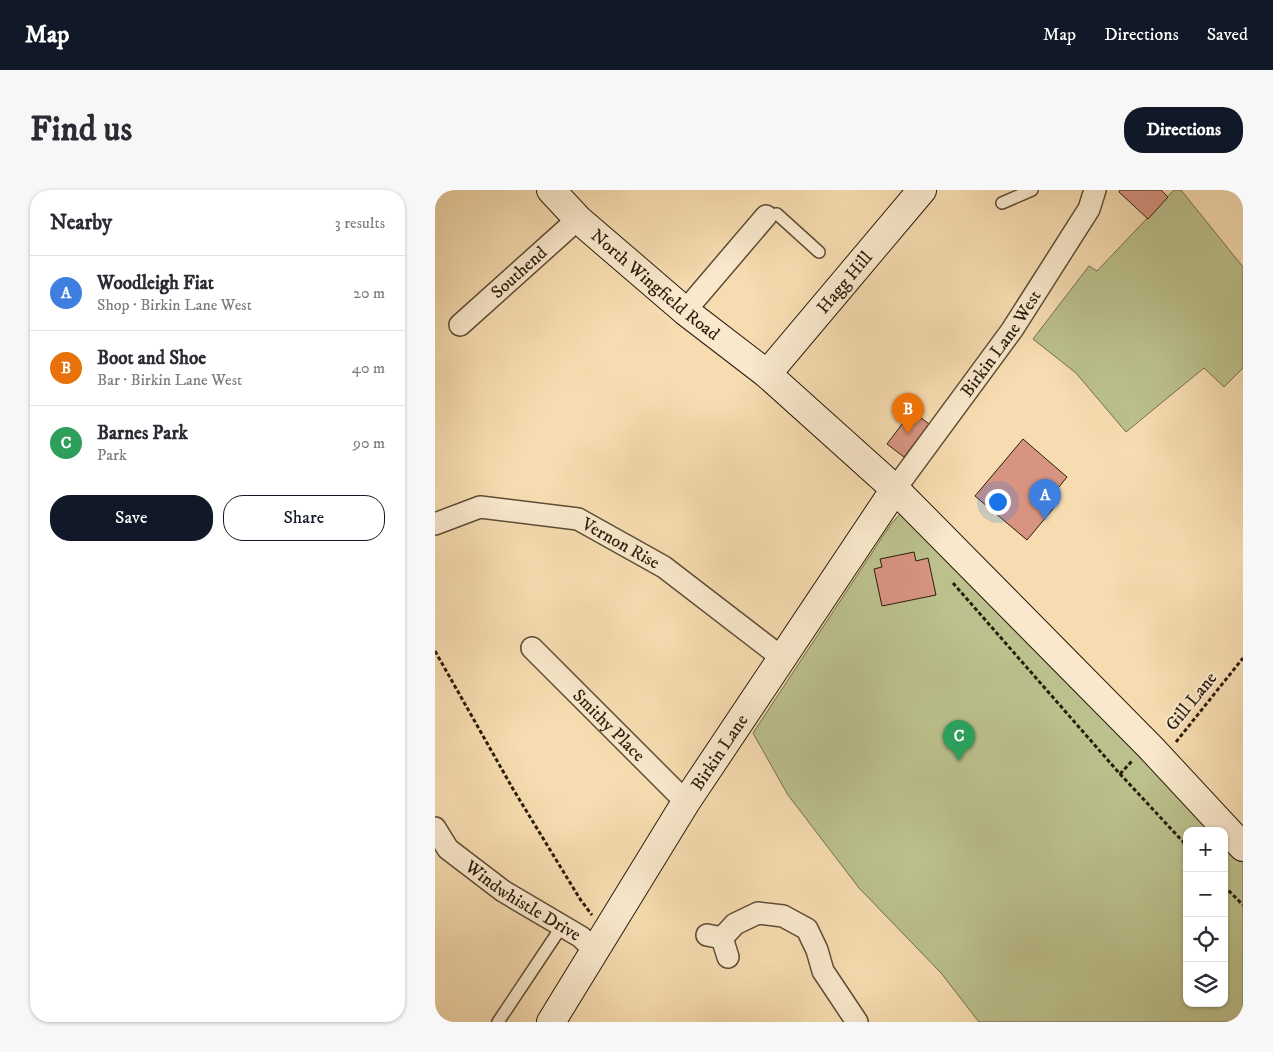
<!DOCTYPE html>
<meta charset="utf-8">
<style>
body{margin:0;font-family:"IM FELL DW Pica",serif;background:#f7f7f7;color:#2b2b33}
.controls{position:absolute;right:15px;bottom:15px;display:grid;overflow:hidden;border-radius:10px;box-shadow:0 1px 4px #0004}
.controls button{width:45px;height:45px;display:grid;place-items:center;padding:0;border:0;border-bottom:1px solid #e1e1e2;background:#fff;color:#2b2b33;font:25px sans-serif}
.you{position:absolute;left:562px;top:311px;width:18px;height:18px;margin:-12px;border:4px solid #fff;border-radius:50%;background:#1a73e8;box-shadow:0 0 0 8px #1a73e833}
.badge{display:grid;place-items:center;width:32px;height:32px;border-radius:50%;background:#111827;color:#fff;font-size:16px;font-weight:700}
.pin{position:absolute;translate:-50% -41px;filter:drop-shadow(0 1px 2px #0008)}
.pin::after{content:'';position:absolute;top:26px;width:18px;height:15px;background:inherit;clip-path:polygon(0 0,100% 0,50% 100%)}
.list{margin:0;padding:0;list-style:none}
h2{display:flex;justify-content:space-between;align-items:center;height:65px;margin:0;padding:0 20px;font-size:21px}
h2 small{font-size:16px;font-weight:400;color:#7c7c81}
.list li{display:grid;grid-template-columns:32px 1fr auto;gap:15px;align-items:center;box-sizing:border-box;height:75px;padding:0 20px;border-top:1px solid #e1e1e2}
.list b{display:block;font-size:19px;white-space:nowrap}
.list p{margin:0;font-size:16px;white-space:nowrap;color:#7c7c81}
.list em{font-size:16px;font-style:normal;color:#7c7c81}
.actions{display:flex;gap:10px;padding:15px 20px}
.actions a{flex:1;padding:11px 0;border:1px solid #111827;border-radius:20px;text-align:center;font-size:18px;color:#111827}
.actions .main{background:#111827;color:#fff}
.icon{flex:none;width:28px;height:28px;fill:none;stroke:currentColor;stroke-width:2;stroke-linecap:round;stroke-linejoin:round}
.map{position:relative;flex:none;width:808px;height:832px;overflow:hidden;border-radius:20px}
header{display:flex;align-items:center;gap:30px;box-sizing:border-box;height:70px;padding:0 25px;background:#111827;color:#fff}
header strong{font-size:24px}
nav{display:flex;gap:28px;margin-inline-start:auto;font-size:18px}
.intro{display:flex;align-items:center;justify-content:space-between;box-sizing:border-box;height:120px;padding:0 30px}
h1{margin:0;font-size:35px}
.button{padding:12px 22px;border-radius:20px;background:#111827;color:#fff;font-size:18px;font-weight:700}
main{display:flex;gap:30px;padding:0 30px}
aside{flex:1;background:#fff;border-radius:20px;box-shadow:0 1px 4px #0004}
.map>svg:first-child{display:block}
.green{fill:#bbc08c;stroke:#726e4c}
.building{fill:#d79481;stroke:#2a1d0c}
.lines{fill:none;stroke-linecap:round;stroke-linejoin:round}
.lane-casing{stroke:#5d4d35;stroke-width:14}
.street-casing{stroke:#5d4d35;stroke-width:24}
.secondary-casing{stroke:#2a1d0c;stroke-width:30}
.path{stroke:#2a1d0c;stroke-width:3;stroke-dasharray:4 2.5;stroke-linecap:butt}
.lane{stroke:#f9e8cc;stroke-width:11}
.street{stroke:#f9e8cc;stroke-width:21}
.secondary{stroke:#f9e8cc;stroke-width:28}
.labels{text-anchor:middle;stroke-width:4.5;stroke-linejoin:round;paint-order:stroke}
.street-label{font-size:18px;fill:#2a1d0c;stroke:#f9e8cc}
</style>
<header>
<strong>Map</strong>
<nav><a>Map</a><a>Directions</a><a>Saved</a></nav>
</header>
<div class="intro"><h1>Find us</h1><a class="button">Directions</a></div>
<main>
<aside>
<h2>Nearby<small>3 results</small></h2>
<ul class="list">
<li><span class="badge" style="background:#3f7fe0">A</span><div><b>Woodleigh Fiat</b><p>Shop · Birkin Lane West</p></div><em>20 m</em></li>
<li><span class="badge" style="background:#e8710a">B</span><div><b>Boot and Shoe</b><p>Bar · Birkin Lane West</p></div><em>40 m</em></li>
<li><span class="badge" style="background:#2e9e5b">C</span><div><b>Barnes Park</b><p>Park</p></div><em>90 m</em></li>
</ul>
<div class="actions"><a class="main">Save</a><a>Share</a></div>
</aside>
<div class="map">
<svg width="808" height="832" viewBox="0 0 808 832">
<rect width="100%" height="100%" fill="#f6dcb0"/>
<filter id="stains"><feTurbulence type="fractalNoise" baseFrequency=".004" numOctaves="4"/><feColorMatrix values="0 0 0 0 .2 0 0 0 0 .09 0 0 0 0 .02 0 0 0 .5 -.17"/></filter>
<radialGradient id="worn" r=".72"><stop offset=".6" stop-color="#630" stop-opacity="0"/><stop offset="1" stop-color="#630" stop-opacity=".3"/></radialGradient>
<!-- green -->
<path class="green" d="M 739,0 L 746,0 L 808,77 L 808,178 L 789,197 L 769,178 L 691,242 L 641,183 L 598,149 L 654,76 L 662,81 Z
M 465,324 L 706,562 L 781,641 L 752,641 L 752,813 L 789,813 L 789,650 L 808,669 L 808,832 L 544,832 L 506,783 L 424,698 L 353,605 L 318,543 L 456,334 Z"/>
<!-- building -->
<path class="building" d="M 685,0 L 726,0 L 733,7 L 713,29 L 684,2 Z
M 477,221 L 494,234 L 469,267 L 452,254 Z
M 588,249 L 632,287 L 615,308 L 622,314 L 592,350 L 540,306 Z
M 479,362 L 481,371 L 493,368 L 501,405 L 447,416 L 439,379 L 447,377 L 445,369 Z"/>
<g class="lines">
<!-- lane casing -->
<g class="lane-casing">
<path id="lane" d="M 567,13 L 597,0
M 331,26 L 342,24 L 384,62
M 63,832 L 127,736"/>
</g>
<!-- street casing -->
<g class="street-casing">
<g id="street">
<path d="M 250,121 L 331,26"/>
<path id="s1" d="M 25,135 L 143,29"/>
<path id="s2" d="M 460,299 L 577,140 L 654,19 L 660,0"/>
<path id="s3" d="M 0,334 L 45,317 L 143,329 L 229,377 L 346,467"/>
<path id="s4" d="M 97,458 L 251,612"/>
<path id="s5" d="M 0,638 L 13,659 L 68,701 L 146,747 L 159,760"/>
<path d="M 272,745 L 287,748 L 293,767"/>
<path d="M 287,748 L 300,734 L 323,723 L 348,726 L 372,739 L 382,760 L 388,781 L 422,832"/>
</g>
</g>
<!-- secondary casing -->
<g class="secondary-casing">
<g id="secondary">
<path id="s6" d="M 116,0 L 143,29 L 250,121 L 332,184 L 460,299 L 716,558 L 808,657"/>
<path id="s7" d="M 332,184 L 487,0"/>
<path id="s8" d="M 116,832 L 251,612 L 460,299"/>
</g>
</g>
<!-- path -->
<path class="path" d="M 518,393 L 685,584 L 752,656
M 0,461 L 78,599 L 145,709 L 157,725
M 741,552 L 808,468
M 685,584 L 697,571
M 789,696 L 808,715"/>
<!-- lane -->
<use href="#lane" class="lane"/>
<!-- street -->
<use href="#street" class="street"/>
<!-- secondary -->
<use href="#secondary" class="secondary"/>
</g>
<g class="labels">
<!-- street labels -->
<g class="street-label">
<text dy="6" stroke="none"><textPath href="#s1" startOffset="79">Southend</textPath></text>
<text dy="6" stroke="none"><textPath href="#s7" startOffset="120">Hagg Hill</textPath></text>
<text dy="6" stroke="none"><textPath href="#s6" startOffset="141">North Wingfield Road</textPath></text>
<text dy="6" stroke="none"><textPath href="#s2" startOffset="180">Birkin Lane West</textPath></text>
<text dy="6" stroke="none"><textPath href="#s3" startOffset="196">Vernon Rise</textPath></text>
<text transform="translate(756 511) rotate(-51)" y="6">Gill Lane</text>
<text dy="6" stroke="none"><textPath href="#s4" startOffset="109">Smithy Place</textPath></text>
<text dy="6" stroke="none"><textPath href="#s8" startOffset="318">Birkin Lane</textPath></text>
<text dy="6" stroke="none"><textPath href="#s5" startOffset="116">Windwhistle Drive</textPath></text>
</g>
</g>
<rect width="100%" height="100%" filter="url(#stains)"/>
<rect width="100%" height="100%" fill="url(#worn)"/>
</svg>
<div class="controls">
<button>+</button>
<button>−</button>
<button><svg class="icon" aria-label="locate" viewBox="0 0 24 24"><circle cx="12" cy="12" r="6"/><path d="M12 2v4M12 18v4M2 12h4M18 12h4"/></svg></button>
<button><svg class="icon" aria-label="layers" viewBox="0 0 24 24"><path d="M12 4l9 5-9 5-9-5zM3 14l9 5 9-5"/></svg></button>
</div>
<div class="you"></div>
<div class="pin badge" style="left:610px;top:330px;background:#3f7fe0">A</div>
<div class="pin badge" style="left:473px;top:244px;background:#e8710a">B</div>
<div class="pin badge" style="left:524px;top:571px;background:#2e9e5b">C</div>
</div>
</main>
